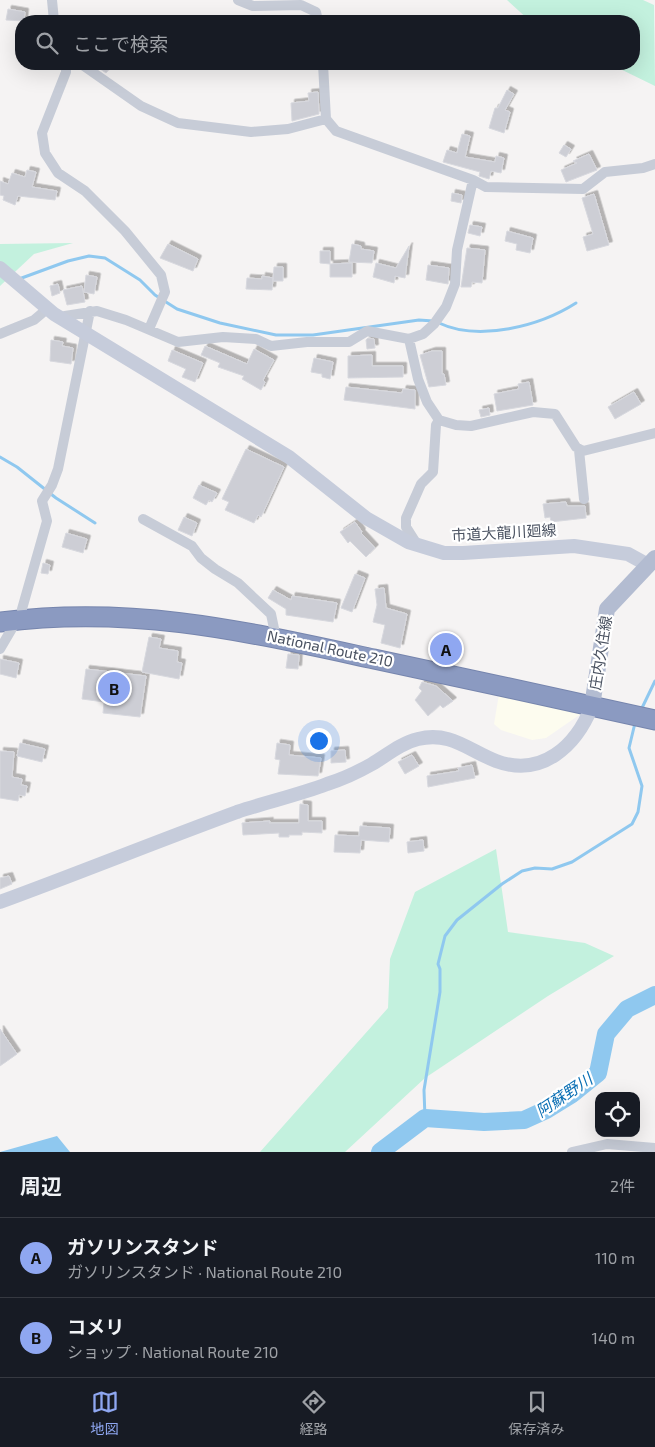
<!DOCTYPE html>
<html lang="ja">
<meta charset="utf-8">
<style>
body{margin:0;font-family:"Exo 2","Noto Sans JP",sans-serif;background:#20242c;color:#f1f3f6}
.controls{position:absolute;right:15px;bottom:15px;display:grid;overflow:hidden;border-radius:10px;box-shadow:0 5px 20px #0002}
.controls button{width:45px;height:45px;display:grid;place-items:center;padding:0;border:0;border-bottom:1px solid #363941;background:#171b24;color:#f1f3f6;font:25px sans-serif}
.you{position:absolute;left:318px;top:740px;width:18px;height:18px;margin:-12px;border:4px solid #fff;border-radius:50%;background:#1a73e8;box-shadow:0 0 0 8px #1a73e833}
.badge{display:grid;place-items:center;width:32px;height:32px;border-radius:50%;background:#8fa7f1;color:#111;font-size:16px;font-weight:700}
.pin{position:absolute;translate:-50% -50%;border:2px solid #fff;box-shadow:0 1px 5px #0006}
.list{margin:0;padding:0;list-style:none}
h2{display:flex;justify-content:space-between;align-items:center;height:65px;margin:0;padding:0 20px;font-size:21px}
h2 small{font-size:16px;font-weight:400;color:#9ea1a6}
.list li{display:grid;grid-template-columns:32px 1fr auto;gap:15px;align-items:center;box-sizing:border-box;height:80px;padding:0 20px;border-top:1px solid #363941}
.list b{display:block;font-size:19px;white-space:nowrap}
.list p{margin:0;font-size:16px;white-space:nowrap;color:#9ea1a6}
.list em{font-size:16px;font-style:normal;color:#9ea1a6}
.icon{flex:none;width:28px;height:28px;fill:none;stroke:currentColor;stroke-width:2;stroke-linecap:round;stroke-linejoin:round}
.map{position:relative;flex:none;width:655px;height:1152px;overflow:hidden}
.search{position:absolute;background:#171b24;box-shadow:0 5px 20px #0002;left:15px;right:15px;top:15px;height:55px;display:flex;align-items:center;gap:12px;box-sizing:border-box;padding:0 18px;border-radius:20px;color:#9ea1a6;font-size:19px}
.sheet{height:225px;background:#171b24}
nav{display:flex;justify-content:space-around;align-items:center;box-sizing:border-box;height:70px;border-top:1px solid #363941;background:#171b24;font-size:14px;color:#9ea1a6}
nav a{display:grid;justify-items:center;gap:2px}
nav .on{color:#8fa7f1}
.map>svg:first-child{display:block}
.commercial{fill:#fdfcef}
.green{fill:#c3f1de}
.water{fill:#8fc8ef}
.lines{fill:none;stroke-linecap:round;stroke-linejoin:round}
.stream{stroke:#8fc8ef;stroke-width:3}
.river{stroke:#8fc8ef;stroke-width:18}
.building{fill:#cdced5;stroke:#d7d8de;filter:url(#shadow)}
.highway-casing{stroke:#7685ad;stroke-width:21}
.street{stroke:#c7ccd7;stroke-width:10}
.secondary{stroke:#c6ccdb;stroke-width:14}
.primary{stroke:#b3bcd1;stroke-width:16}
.highway{stroke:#8b9ac1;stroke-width:19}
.labels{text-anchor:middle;stroke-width:4.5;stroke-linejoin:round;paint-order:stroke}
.street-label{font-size:15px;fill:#4a5261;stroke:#fff}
.water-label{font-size:16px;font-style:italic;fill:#0a6fb4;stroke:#fff}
</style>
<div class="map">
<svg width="655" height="1152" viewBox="0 0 655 1152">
<defs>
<filter id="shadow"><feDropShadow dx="3.5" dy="-3.5" stdDeviation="0" flood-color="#0004"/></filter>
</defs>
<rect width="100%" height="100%" fill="#f5f3f3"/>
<!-- commercial -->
<path class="commercial" d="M 499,694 L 585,711 L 546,738 L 532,740 L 501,730 L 494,724 Z"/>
<!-- green -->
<path class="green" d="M 507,0 L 643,0 L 654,5 L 655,86 L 610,64 L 634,64 L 634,21 L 530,21 Z
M 73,243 L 34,254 L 0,286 L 0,244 Z
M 496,849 L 508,932 L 585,943 L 614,956 L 548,996 L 425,1078 L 345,1152 L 260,1152 L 388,1008 L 390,959 L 415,892 Z"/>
<!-- water -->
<path class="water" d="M 57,1136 L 70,1152 L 0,1152 Z"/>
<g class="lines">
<!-- stream -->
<path class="stream" d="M 19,279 L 68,261 L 89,256 L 105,258 L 140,280 L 155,295 L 177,309 L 220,323 L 276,335 L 313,335 L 419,320 L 433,321
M 439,323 C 479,342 540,326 576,303
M 0,457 L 17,467 L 56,498 L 95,523
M 641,710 L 655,681
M 425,1118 L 424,1090 L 440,992 L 440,969 L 438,964 L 445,936 L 457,920 L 502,884 L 522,871 L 535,868 L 552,869 L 572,862 L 632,824 L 638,812 L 642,786 L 629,748 L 635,723"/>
<!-- river -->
<path class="river" d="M 380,1152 L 425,1118 L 484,1122 L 524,1120 L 546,1110 L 572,1094 L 598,1073 L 606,1034 L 627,1009 L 655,995"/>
</g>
<!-- building -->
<path class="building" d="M 8,9 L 25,12 L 24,21 L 6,20 Z
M 93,64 L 114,64 L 106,73 Z
M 507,90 L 514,94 L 505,110 L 510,112 L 504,133 L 489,128 L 495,108 L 498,108 Z
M 318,92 L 319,114 L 292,121 L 291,103 L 309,101 L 308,93 Z
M 462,134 L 470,136 L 465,157 L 495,162 L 496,156 L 504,158 L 501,173 L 491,171 L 489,179 L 479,176 L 480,172 L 443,162 L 447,150 L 457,153 Z
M 564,145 L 571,149 L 566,157 L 559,153 Z
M 589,154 L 597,170 L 566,182 L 561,170 L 577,163 L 573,161 Z
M 27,170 L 36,172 L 32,187 L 57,191 L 55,200 L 18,196 L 15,205 L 3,200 L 4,196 L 0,195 L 0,181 L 8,184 L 12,173 L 25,177 Z
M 452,193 L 462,195 L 461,203 L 451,201 Z
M 594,194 L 609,245 L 587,251 L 583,237 L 593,234 L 582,198 Z
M 470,225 L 482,227 L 480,236 L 468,233 Z
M 507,231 L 533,238 L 530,253 L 516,250 L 517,244 L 505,241 Z
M 168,244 L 198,259 L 193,271 L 160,258 Z
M 352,244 L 361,246 L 361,249 L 374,251 L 372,263 L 349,262 Z
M 409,246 L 405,278 L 395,276 L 394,283 L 373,277 L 376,263 L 396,268 Z
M 467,248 L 485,250 L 482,283 L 472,282 L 471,287 L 461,287 Z
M 320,251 L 330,251 L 330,264 L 320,263 Z
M 352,263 L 352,277 L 330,277 L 330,264 Z
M 428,265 L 449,268 L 448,284 L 426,280 Z
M 274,267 L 283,267 L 283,281 L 273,281 Z
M 86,275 L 97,277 L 94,294 L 84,292 Z
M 262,276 L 273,278 L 272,290 L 246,289 L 247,278 L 262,279 Z
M 58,284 L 60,293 L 52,296 L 50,286 Z
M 82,286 L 85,302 L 67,305 L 63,290 Z
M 368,338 L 374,339 L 375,348 L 367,349 L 366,340 Z
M 51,340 L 63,342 L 62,346 L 73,348 L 71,364 L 50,361 Z
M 205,346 L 247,364 L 254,349 L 274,360 L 263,380 L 265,382 L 261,390 L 242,379 L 244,376 L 218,367 L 220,363 L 201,355 Z
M 172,350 L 203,363 L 195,382 L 182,377 L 186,369 L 168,361 Z
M 432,351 L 442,351 L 442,374 L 444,374 L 446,385 L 429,387 L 420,355 Z
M 372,355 L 372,366 L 403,366 L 403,377 L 348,378 L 348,356 Z
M 314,358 L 333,362 L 330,379 L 322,377 L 322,374 L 311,372 Z
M 529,382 L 533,405 L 497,411 L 494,394 L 519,389 L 518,384 Z
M 346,387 L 402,393 L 403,389 L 415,390 L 415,409 L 344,400 Z
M 634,392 L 641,404 L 615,419 L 608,407 Z
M 489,408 L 490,415 L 481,417 L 479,410 Z
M 246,449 L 284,467 L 261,517 L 258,515 L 254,523 L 225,510 L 229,502 L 222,499 Z
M 199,485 L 217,493 L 212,502 L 209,500 L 206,505 L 193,498 Z
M 566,502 L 567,506 L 585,506 L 586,518 L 551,522 L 550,517 L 545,518 L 543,504 Z
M 184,517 L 197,523 L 192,536 L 178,530 Z
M 355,522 L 362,532 L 361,533 L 375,548 L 366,557 L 350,541 L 348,543 L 340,532 Z
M 66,533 L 87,539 L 83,553 L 62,547 Z
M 43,563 L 50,565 L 48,574 L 41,573 Z
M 355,574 L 365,578 L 352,612 L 341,608 Z
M 384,588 L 386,608 L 407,614 L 400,648 L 381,643 L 385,625 L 373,622 L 377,605 L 375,589 Z
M 273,590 L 291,600 L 292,596 L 337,603 L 333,622 L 286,615 L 286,609 L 268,598 Z
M 149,637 L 161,639 L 159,648 L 178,651 L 177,662 L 182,663 L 179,679 L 142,672 Z
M 288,654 L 299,655 L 298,669 L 286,668 Z
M 0,659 L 19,663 L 16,678 L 0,674 Z
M 86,669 L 146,676 L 140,717 L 103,713 L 104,702 L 82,699 Z
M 422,682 L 436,686 L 453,701 L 443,708 L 440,705 L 428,716 L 415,700 L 422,691 L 419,688 Z
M 20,743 L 45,749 L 42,762 L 17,756 Z
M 277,743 L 290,745 L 289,755 L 321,758 L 318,776 L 278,774 L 280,760 L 275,759 Z
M 345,750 L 346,762 L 331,763 L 331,751 Z
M 0,751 L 14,752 L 12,777 L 22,779 L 21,785 L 27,786 L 25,796 L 19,795 L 18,801 L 0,798 Z
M 412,755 L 419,766 L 405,774 L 398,762 Z
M 472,765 L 475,778 L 428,787 L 427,776 L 459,771 L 458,768 Z
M 300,804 L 308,805 L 308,821 L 322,821 L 322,833 L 302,832 L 302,835 L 289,835 L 289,837 L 279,837 L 279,833 L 243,835 L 242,823 L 270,821 L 269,823 L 299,823 Z
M 360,826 L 390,828 L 389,842 L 361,840 L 360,853 L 334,852 L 335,835 L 359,836 Z
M 423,840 L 424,851 L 408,853 L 407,842 Z
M 9,876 L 12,884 L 0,889 L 0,878 Z
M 0,1029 L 17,1054 L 0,1066 Z"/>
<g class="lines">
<!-- highway casing -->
<g class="highway-casing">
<path id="highway" d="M 0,622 C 134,605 244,631 374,659 C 468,679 561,699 655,720"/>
</g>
<!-- street -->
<path class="street" d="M 52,0 L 54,21
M 238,0 L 253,6 L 301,5 L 316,12 L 318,21
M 66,64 L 66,72 L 42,133 L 45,153 L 58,173 L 85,191 L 125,231 L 161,275 L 165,292 L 149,329
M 81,64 L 141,106 L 178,123 L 251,132 L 288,129 L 326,119
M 323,64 L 326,119 L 336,131 L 473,180 L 486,187 L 583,189 L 605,172 L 643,168 L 655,164
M 62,319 L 65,316 L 97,311 L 126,320 L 178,342 L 223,337 L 256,339 L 271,346 L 307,342 L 349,342 L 367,331 L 409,339 L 423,334 L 434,324 L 446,307 L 455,284 L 457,250 L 473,180
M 0,334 L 34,320 L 47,309
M 409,339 L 418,379 L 427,402 L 439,420 L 456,425 L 471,426 L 533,412 L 555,414 L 576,447 L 583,451 L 655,433
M 579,450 L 584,499
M 143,519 L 192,546 L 201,558 L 215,569 L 238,583 L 271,614 L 276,638
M 418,546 L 406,527 L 406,518 L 421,484 L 433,472 L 436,425 L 439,420
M 23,619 L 22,609 L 47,521 L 42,501 L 52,485 L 58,469 L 90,311
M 0,649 L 17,620
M 572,1152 L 607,1144 L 655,1148"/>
<!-- secondary -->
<path class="secondary" d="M 0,268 L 54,314 L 289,457 L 366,518 L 408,542 L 444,553 L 463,553 L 574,546 L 628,554 L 648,565
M 0,902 C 79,873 158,841 237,812 C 267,802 298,795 327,784 C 343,779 358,772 372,764 C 387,755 401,743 418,739 C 450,731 468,750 496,761 C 542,778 576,746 592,706"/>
<!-- primary -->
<path class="primary" d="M 592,706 L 607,609 L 655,558"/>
<!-- highway -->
<use href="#highway" class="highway"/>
</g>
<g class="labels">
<!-- street labels -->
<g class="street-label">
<text transform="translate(504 533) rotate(-3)" y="5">市道大龍川廻線</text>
<text transform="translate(330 649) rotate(12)" y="5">National Route 210</text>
<text transform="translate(601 653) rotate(-81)" y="5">庄内久住線</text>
</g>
<!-- water labels -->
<g class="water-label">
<text transform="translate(564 1095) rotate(-34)" y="6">阿蘇野川</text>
</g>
</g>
</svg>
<div class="controls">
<button><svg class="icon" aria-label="locate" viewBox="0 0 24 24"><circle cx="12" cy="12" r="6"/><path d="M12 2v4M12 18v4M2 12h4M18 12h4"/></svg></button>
</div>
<div class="you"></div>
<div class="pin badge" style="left:446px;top:649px">A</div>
<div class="pin badge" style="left:114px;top:688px">B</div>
<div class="search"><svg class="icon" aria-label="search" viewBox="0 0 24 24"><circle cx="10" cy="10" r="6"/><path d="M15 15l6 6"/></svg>ここで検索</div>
</div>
<section class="sheet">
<h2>周辺<small>2件</small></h2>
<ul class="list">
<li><span class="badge">A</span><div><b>ガソリンスタンド</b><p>ガソリンスタンド · National Route 210</p></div><em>110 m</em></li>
<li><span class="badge">B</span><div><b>コメリ</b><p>ショップ · National Route 210</p></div><em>140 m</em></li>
</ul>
</section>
<nav>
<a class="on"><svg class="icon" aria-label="map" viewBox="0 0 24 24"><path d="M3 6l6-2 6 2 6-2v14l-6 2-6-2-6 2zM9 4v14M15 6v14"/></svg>地図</a>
<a><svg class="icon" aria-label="directions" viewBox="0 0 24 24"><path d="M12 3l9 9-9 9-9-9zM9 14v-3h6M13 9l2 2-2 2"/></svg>経路</a>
<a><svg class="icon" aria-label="saved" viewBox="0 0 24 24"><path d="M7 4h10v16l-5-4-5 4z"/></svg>保存済み</a>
</nav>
